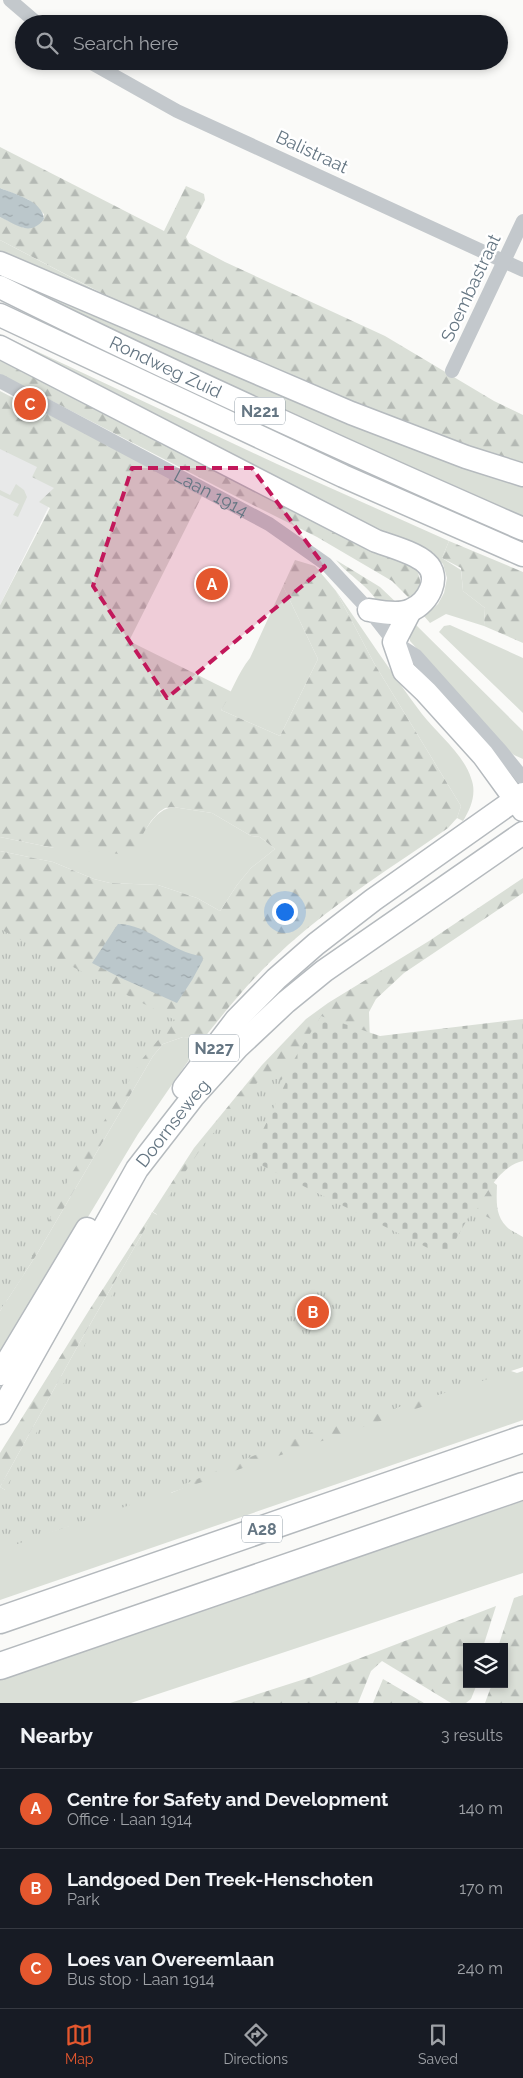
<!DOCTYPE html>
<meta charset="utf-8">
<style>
body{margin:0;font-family:Raleway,sans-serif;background:#20242c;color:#f1f3f6}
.controls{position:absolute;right:15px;bottom:15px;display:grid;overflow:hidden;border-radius:0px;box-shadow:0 2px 8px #0003}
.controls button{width:45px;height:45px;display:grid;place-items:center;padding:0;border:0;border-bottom:1px solid #363941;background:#171b24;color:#f1f3f6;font:25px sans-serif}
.you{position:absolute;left:284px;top:911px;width:18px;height:18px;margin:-12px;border:4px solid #fff;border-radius:50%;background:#1a73e8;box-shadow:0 0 0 8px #1a73e833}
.badge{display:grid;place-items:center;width:32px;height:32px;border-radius:50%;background:#e4572e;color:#fff;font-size:16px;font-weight:700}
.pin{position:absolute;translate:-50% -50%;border:2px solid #fff;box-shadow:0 1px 5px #0006}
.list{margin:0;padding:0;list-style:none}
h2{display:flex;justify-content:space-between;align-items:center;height:65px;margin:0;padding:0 20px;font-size:21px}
h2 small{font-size:16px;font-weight:400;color:#9ea1a6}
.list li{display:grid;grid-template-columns:32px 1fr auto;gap:15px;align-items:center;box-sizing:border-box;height:80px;padding:0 20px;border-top:1px solid #363941}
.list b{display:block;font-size:19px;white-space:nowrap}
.list p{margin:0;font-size:16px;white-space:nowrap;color:#9ea1a6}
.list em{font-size:16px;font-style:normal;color:#9ea1a6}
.icon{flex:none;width:28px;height:28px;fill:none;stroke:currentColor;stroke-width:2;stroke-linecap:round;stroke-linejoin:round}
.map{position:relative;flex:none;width:523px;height:1703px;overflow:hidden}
.search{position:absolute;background:#171b24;box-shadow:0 2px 8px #0003;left:15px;right:15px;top:15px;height:55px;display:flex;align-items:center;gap:12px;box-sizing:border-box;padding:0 18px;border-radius:28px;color:#9ea1a6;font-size:19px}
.sheet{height:305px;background:#171b24}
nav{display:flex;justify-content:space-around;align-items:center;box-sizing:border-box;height:70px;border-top:1px solid #363941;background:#171b24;font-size:14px;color:#9ea1a6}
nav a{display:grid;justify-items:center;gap:2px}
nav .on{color:#e4572e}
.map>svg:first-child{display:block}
.built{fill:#e8e9e9}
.grass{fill:#dadfd7}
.forest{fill:url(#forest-firs);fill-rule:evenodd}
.cemetery{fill:url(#cemetery-stones)}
.park{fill:url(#park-tufts)}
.water{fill:url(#water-ripples)}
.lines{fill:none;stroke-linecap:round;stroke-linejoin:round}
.primary-casing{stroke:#b5babe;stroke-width:25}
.motorway-casing{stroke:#b4b9bd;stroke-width:29}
.minor{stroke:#c3c8cc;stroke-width:14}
.primary{stroke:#fff;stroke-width:22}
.motorway{stroke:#fff;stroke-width:26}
.marked{fill:#c2185b;fill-opacity:0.2;stroke:#c2185b;stroke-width:4;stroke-dasharray:10 6;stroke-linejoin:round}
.labels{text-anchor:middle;stroke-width:5;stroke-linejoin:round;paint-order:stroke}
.shield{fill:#fff;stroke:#939fa8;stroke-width:1}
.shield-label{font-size:16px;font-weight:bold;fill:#657683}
.street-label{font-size:18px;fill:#657683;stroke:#fff}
</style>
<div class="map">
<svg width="523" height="1703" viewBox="0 0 523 1703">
<defs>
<pattern id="forest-firs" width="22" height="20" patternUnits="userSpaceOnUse" patternTransform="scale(1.25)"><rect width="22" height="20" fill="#dadfd7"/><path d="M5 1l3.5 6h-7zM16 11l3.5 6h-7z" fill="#b4b9b4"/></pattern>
<pattern id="cemetery-stones" width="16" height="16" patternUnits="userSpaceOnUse" patternTransform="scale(1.25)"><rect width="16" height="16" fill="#dadfd7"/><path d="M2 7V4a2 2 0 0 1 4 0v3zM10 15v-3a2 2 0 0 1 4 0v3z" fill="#b4b9b4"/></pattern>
<pattern id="park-tufts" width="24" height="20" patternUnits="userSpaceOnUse" patternTransform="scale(1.25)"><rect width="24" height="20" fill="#dadfd7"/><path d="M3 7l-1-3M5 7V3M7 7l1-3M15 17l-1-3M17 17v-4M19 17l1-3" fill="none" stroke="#b4b9b4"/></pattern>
<pattern id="water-ripples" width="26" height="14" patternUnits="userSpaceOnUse" patternTransform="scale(1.25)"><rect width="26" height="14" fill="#bbc7cb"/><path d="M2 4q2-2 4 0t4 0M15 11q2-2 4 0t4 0" fill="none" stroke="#9ca6aa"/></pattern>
</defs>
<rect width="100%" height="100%" fill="#fafaf8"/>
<!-- built -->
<path class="built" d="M 0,442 L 64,476 L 0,605 Z"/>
<!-- grass -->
<path class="grass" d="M 0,240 L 158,323 L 0,258 Z
M 0,268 L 523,482 L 523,518 L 321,428 L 0,278 Z
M 0,334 L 277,464 L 449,541 L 442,558 L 461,570 L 463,591 L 485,608 L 484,626 L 446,614 L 430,623 L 424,616 L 438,604 L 444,593 L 447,578 L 443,564 L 428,551 L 324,508 L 0,340 Z
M 16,484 L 24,490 L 27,497 L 18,517 L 13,515 L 19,504 L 0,495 L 0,490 L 10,495 Z
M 283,586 L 318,659 L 280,736 L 221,710 C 231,693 238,673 250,658 Z
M 336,591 C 365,632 392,674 422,714 C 437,733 464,755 471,778 C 477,793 471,808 463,821 L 457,818 L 461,806 L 374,663 Z
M 415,624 L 523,731 L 523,759 L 514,755 L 504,747 L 410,641 L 410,630 L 413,630 Z
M 450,625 L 523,658 L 523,713 L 439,632 L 444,626 Z
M 173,807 L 212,813 L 251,836 L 260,837 L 275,849 L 251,868 L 237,885 L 220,911 L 197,898 L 158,885 L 110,883 L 94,879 L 53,862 L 0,851 L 0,837 L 54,848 L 144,832 C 152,820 159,809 173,807 Z
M 183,1037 L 204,1038 L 138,1134 L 0,1363 L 0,1311 L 37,1254 L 153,1056 L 163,1044 Z
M 152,1212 L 210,1245 L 205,1430 L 171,1493 L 425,1388 L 505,1369 L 517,1373 L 523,1371 L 523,1420 L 0,1600 L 0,1548 L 69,1526 L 0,1487 L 80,1342 L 145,1229 Z
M 523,1501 L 523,1573 L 131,1703 L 0,1703 L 0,1680 Z"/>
<!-- forest -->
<path class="forest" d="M 0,147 L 164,231 L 186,186 L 204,194 L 205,200 L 186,237 L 189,243 L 225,262 L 385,336 L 494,401 L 523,415 L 523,468 L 178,333 L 0,240 L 0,217 L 24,228 L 44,219 L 44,214 L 29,200 L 0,188 Z
M 0,356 L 416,568 C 422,582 423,589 411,600 L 392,581 L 317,537 L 239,498 L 0,374 Z
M 0,391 L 29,406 L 34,406 L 203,494 L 129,641 L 232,692 L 221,710 L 280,736 L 318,659 L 283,586 L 295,560 L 315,566 L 336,591 L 374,663 L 461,806 L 457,818 L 448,828 C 394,866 337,901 288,945 C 257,973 230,1005 204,1038 L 183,1037 L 163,1044 L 153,1056 L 37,1254 L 0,1311 L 0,851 L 53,862 L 94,879 L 110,883 L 158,885 L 197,898 L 220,911 L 237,885 L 251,868 L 275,849 L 260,837 L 251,836 L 212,813 L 173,807 L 165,808 L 159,812 L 151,821 L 135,847 L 120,854 L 54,848 L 0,837 L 0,605 L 50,508 L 39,502 L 54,488 L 32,477 L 37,467 L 0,449 ZM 147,932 C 164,943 182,954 202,957 L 93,963 Z
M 449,541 L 523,572 L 523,643 L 484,626 L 485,608 L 463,591 L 461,568 L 442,558 Z
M 336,560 L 380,587 L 401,607 L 379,604 C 367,584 350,577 336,560 Z
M 523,878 L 523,893 L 404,973 L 376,999 L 369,1012 L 370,1043 L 489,1179 L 497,1185 C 496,1210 496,1221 518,1236 L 425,1388 L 430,1404 L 170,1493 L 205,1430 L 210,1245 L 153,1212 L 145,1229 L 80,1342 L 0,1487 L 70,1526 L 0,1548 L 0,1453 L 88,1312 L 194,1148 L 262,1065 L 306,1019 L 328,1003 L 429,941 Z
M 523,1595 L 523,1703 L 485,1703 L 492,1684 L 504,1684 L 504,1647 L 498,1647 L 514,1598 Z
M 496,1606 L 483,1647 L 467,1647 L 467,1684 L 477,1684 L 471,1699 L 466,1703 L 451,1703 L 382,1661 L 371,1671 L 358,1703 L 230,1703 L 311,1677 Z
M 383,1679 L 424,1703 L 373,1703 Z"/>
<!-- cemetery -->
<path class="cemetery" d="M 321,1016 L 380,1036 L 523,1019 L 523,1161 C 489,1167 464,1238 451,1268 L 235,1155 Z"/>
<!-- park -->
<path class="park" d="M 0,929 L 175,1020 L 143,1058 L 70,1176 L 23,1276 L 0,1310 Z
M 264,1075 L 286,1082 L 249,1159 L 446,1257 L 473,1209 L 523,1237 L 523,1367 L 464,1387 L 367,1417 L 309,1433 L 156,1496 L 0,1550 L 0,1499 L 155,1217 L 204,1144 Z"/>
<!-- water -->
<path class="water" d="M 0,188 C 14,194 43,201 44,219 C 30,237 17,225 0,217 Z
M 118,924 C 148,924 172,953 202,956 L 203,960 L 192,980 L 177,1003 L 121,978 L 92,963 Z"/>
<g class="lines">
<!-- primary casing -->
<g class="primary-casing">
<g id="primary">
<path d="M 0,263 L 351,413 L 466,457 L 523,475"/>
<path id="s2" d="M 0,287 C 172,373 347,452 523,529"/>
<path d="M 0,315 L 343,476 L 523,555"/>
<path d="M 0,347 L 376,541 C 390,546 416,553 426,563 C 442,577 428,603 411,610 C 399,616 381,612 369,610"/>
<path d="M 410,611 L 394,642 L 404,671 L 426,692 L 483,755 L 523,810"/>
<path d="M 184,1088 L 236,1020 L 276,979 L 316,944 L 373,900 L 523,794"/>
<path d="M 0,1374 L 87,1229"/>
<path id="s3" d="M 0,1413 L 137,1169 L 193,1097 L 238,1047 L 286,1002 L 324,971 L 523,833"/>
</g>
</g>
<!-- motorway casing -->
<g class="motorway-casing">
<path id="motorway" d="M 0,1620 L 523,1439
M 0,1666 L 523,1486"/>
</g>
<!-- minor -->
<g class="minor">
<path d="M 10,0 L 38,24"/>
<path d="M 88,61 L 177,111 L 523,270"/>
<path d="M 452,371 L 523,221"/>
<path id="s1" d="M 0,381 L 269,524 L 326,564 L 369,610 L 394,642 L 416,656 L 501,751 L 523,778"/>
</g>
<!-- primary -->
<use href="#primary" class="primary"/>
<!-- motorway -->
<use href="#motorway" class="motorway"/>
</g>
<!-- marked area -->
<path class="marked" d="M 132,468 L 252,468 L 325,567 L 167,698 L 93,586 Z"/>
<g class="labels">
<!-- shield labels -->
<g class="shield">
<rect x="235" y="397.5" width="50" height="27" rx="4"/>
<rect x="189" y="1034.5" width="50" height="27" rx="4"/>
<rect x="242" y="1515.5" width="40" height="27" rx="4"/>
</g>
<g class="shield-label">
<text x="260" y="417">N221</text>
<text x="214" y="1054">N227</text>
<text x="262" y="1535">A28</text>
</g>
<!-- street labels -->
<g class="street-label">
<text transform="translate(312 152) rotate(25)" y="6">Balistraat</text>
<text transform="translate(471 288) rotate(-65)" y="6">Soembastraat</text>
<text dy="6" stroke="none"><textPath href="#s2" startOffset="184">Rondweg Zuid</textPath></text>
<text dy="6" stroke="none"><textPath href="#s1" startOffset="239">Laan 1914</textPath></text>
<text dy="6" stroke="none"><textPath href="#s3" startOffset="338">Doornseweg</textPath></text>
</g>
</g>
</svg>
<div class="controls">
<button><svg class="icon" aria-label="layers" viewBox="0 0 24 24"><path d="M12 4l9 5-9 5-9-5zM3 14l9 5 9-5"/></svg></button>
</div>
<div class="you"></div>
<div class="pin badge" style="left:212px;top:584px">A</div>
<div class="pin badge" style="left:313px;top:1312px">B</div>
<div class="pin badge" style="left:30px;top:404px">C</div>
<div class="search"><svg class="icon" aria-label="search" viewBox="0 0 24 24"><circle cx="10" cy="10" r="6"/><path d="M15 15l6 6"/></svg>Search here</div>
</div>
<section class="sheet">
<h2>Nearby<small>3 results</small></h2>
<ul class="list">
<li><span class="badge">A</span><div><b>Centre for Safety and Development</b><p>Office · Laan 1914</p></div><em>140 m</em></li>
<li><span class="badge">B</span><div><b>Landgoed Den Treek-Henschoten</b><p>Park</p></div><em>170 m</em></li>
<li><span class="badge">C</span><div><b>Loes van Overeemlaan</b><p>Bus stop · Laan 1914</p></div><em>240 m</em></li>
</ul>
</section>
<nav>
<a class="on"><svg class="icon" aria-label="map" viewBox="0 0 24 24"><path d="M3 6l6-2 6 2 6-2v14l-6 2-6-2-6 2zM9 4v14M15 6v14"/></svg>Map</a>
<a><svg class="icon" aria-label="directions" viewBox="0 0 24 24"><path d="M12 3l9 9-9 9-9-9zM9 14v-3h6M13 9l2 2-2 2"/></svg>Directions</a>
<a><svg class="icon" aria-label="saved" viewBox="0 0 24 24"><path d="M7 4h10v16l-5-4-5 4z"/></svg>Saved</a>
</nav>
